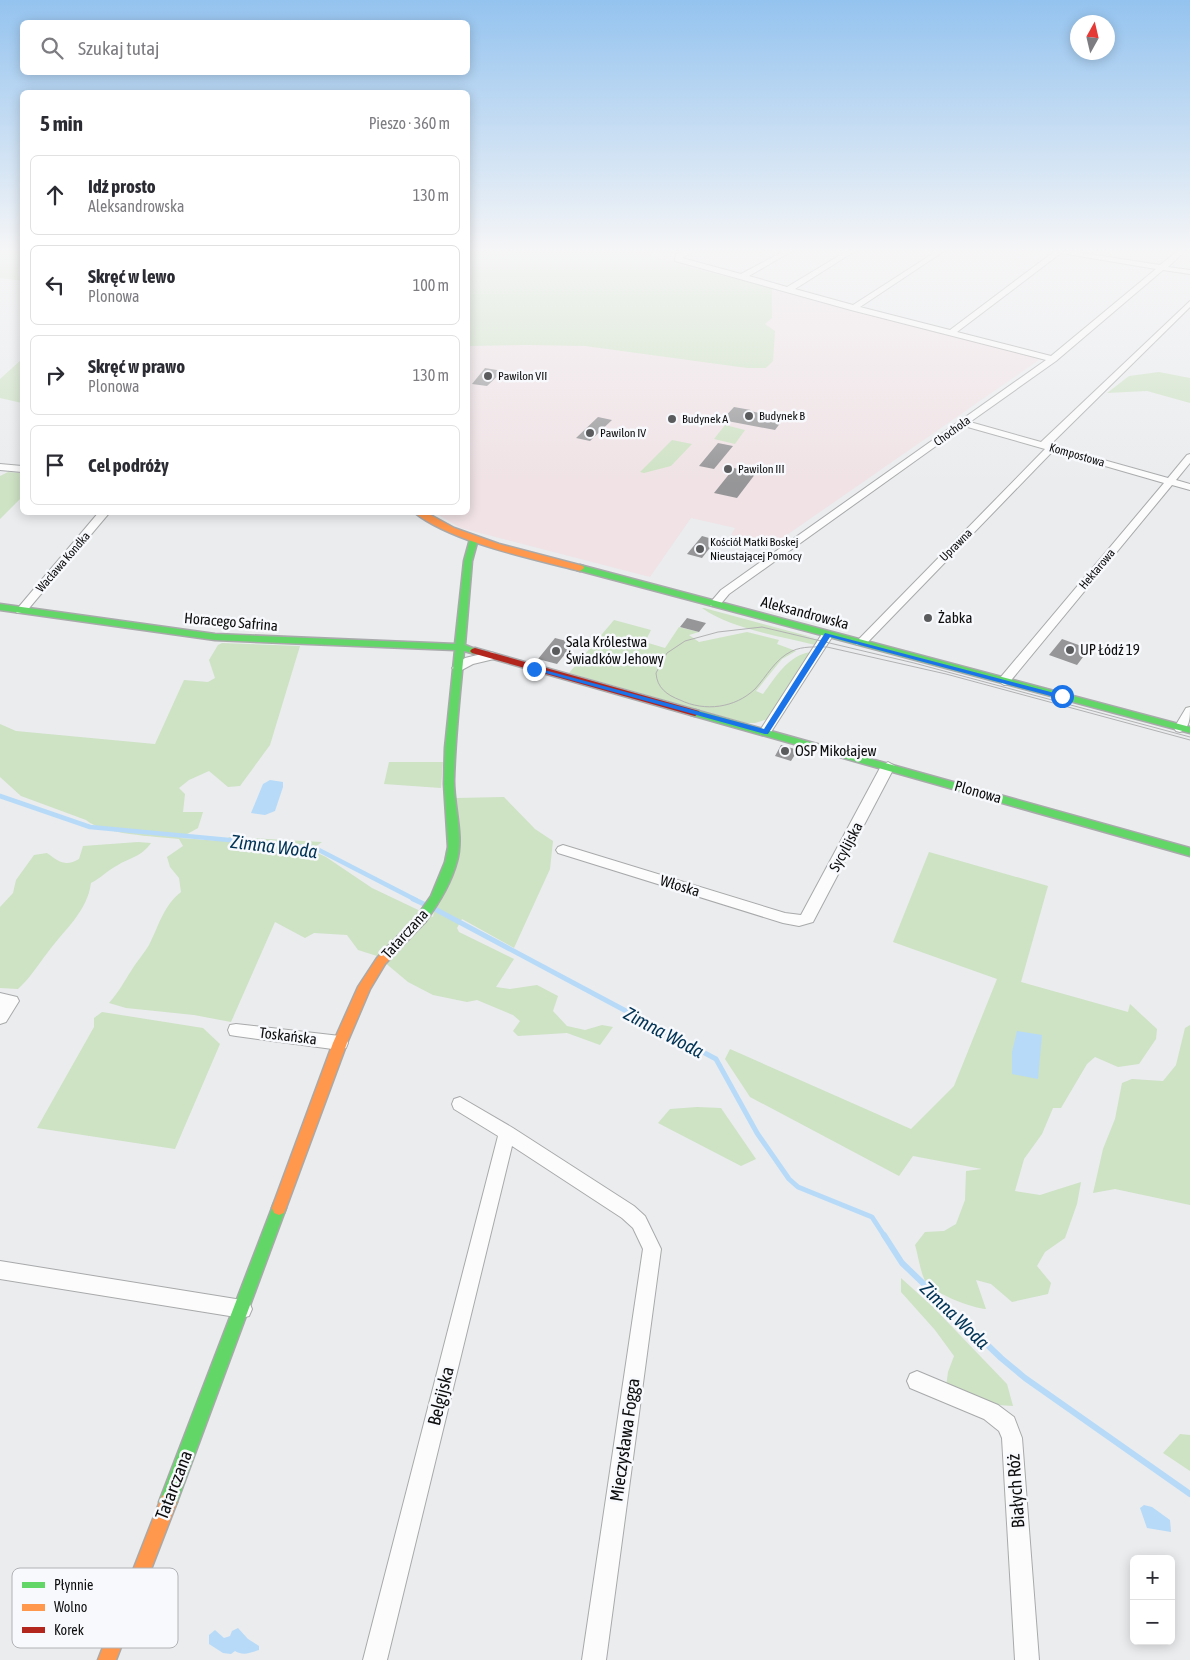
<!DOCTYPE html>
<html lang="pl">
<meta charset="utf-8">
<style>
body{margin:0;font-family:"Asap Condensed",sans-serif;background:#f7f7f7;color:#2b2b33}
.controls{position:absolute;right:15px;bottom:15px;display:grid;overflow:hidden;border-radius:8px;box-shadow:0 2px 12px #0003}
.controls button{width:45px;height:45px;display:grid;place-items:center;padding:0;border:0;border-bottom:1px solid #e1e1e2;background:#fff;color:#2b2b33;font:25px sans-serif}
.compass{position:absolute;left:1070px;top:15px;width:45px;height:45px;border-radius:50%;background:#fff;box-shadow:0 2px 12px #0003;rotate:8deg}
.stop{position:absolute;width:15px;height:15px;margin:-11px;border:4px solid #1a73e8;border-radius:50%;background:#fff}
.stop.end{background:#1a73e8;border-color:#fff;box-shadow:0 1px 5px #0008}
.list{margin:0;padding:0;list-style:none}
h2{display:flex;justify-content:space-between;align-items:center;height:65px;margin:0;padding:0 20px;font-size:21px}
h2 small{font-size:16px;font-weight:400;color:#7c7c81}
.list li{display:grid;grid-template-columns:32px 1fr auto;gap:15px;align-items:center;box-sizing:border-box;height:80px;margin:0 10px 10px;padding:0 10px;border:1px solid #e1e1e2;border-radius:8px}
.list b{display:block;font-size:19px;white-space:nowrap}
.list p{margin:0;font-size:16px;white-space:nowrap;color:#7c7c81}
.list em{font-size:16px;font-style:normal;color:#7c7c81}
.icon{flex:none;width:28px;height:28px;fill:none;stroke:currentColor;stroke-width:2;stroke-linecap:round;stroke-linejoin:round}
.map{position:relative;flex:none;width:1190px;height:1660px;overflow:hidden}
.search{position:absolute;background:#fff;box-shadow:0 2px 12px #0003;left:20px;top:20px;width:450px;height:55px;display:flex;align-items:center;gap:12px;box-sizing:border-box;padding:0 18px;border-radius:8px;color:#7c7c81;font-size:19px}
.panel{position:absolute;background:#fff;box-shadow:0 2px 12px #0003;left:20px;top:90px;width:450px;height:425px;border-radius:8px}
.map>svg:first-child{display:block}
.medical{fill:#f0e2e5}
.green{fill:#cee2c4}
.water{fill:#b7daf9}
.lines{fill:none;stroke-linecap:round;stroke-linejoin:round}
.stream-far2{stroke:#b7daf9;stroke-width:4.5}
.stream-far1{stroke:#b7daf9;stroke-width:5}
.stream{stroke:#b7daf9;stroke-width:6}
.building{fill:#969698}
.street-casing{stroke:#a8a9aa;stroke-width:2}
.fast-casing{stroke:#a8a9aa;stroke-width:3}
.slow-casing{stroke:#a8a9aa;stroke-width:3}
.jam-casing{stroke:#a8a9aa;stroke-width:3}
.street{fill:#fcfcfc;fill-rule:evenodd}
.fast{fill:#63d668;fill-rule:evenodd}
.slow{fill:#ff974d;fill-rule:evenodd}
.jam{fill:#b3261e;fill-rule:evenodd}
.tram{stroke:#b2b2b3;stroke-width:1}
.route{fill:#1a73e8}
.poi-dot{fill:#5a5b5c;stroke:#f7f9fc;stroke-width:2}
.labels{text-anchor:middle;stroke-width:5;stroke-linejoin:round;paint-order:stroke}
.far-poi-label{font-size:12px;fill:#0d0d0e;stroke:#f7f9fc;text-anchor:start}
.far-street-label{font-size:12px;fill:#0d0d0e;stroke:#f7f9fc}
.street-label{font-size:15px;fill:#0d0d0e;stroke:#f7f9fc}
.poi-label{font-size:15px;fill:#0d0d0e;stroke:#f7f9fc;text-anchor:start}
.near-street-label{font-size:18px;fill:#0d0d0e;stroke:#f7f9fc}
.near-water-label{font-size:19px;font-style:italic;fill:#035;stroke:#f7f9fc}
.key{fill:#f7f9fc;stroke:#b1b2b5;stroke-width:1}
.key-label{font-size:14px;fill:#0d0d0e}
</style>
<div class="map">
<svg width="1190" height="1660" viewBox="0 0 1190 1660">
<rect width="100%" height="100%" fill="#eaecee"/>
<!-- medical -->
<path class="medical" d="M 468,251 L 633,251 L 779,288 L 787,293 L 1028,355 L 1039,360 L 771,546 L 731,535 L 735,528 L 691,518 L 650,577 L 461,528 L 435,513 L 468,512 Z"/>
<!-- green -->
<path class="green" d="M 468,251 L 625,251 L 772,288 L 772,318 L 765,324 L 775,331 L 773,361 L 766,368 L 747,368 L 585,346 L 527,345 L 468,346 Z
M 0,252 L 19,254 L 22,256 L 22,281 L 0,278 Z
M 22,359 L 22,403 L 0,398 L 0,379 Z
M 1159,372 L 1190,378 L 1190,403 L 1147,391 L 1107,393 L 1129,376 Z
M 725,425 L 745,430 L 735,444 L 714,439 Z
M 672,440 L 692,444 L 671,466 L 644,473 L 640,472 Z
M 8,472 L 22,473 L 22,497 L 0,519 L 0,476 Z
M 702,608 L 704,608 L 819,639 L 801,635 L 818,640 L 815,645 C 781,636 731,629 702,608 Z
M 614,620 L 651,630 L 645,642 L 665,648 L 679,627 L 699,632 L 689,635 L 699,642 L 747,632 L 779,640 L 777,644 L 796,651 L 782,659 L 756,691 L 763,694 C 776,677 788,655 811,652 L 768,719 L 755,723 L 746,723 L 569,673 Z
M 222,643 L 300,646 L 270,745 L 240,786 L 228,787 L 209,771 L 189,780 L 179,788 L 185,794 L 183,812 L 203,812 L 198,828 L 180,838 L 222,841 L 230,837 L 322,842 L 311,850 L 326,857 L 372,888 L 433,917 L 456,798 L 504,797 L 535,829 L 553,841 L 550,869 L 514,948 L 462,919 L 457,928 L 459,932 L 514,959 L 496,987 L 510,989 L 537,985 L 558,996 L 553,1011 L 567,1026 L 585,1030 L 602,1025 L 613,1027 L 600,1045 L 567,1033 L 518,1036 L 513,1031 L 520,1021 L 513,1015 L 477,1000 L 467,1002 L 433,995 L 408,982 L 377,956 L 358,950 L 347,935 L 314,933 L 305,938 L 275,922 L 231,1022 L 194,1015 L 126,1008 L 109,1003 C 118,993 124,982 131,971 C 136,962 144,954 149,945 C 159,926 163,906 181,892 L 179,878 L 170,867 L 167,857 L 183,846 L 179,839 C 154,836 104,835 86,820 L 21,796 L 0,777 L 0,724 L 16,731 L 155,744 L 184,680 L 208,682 L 215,678 L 209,660 L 218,645 Z
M 389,762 L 443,762 L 441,788 L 384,784 Z
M 138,842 L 151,843 C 141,857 131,857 118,865 C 108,870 101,878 91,883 C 87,912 64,930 48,952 C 38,965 30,978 18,989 L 0,988 L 0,907 L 13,893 L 16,880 L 34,855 L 47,853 C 59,862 66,867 79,859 L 83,846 Z
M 929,852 L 1048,886 L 1021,982 L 1128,1012 L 1130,1004 L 1157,1029 L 1156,1039 L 1139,1064 L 1118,1067 L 1095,1057 L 1087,1064 L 1061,1108 L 1053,1108 L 1042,1134 L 1024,1159 L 1015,1191 L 1040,1195 L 1081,1182 L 1077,1204 L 1065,1238 L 1045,1252 L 1037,1266 L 1051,1283 L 1048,1294 L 1012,1302 L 991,1284 L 976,1280 L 986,1309 C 972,1308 935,1294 926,1282 C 921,1276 918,1254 915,1245 L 925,1232 L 944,1231 L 956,1224 L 965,1200 L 966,1171 L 982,1169 L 913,1156 L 899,1176 L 750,1097 L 725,1059 L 730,1049 L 911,1129 L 954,1086 L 997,979 L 893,942 Z
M 102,1012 L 203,1028 L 220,1044 L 175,1149 L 37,1128 L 94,1027 L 94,1018 Z
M 1190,1025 L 1190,1205 L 1115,1189 L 1093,1193 L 1103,1149 L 1115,1119 L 1122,1083 L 1132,1079 L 1163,1081 L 1176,1065 L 1185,1028 Z
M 697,1107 L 721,1108 L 756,1159 L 741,1166 L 658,1123 L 670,1109 Z
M 901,1278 L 933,1307 L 1007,1384 L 1013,1406 L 998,1405 L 946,1387 L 948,1372 L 954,1356 L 935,1330 L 901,1292 Z
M 1180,1434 L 1190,1435 L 1190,1471 L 1163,1453 Z"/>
<!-- water -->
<path class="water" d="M 270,780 L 283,782 L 283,787 L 275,811 L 265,815 L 251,813 L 263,784 Z
M 1017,1031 L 1042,1035 L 1038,1079 L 1012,1074 L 1012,1052 Z
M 1144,1505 L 1152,1507 L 1170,1520 L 1171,1532 L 1147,1528 L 1140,1508 Z
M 238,1628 L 248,1639 L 259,1646 L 259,1650 C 250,1653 243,1656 235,1651 L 231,1654 L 223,1653 L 209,1644 L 209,1635 L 215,1630 L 224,1638 L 230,1636 L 232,1631 Z"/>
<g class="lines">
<!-- stream-far2 -->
<path class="stream-far2" d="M 0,796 L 90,827 L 315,848 L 416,900"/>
<!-- stream-far1 -->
<path class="stream-far1" d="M 413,899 L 426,905
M 433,908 L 716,1059 L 757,1133 L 789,1179 L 798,1187 L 872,1217 L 885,1237"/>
<!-- stream -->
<path class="stream" d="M 884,1235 L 902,1263 L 1001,1358 L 1025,1378 L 1190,1494"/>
</g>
<!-- building -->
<path class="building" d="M 485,368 L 503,371 L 487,386 L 472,384 Z
M 734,407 L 751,410 L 750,411 L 784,418 L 775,430 L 722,420 Z
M 598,417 L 612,420 L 590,441 L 576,438 Z
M 718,443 L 733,446 L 714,469 L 699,466 Z
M 734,468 L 756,473 L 737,498 L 714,493 Z
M 702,536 L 716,540 L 702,558 L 687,554 Z
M 687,618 L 706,623 L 699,632 L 680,627 Z
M 555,638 L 574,643 L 557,664 L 538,659 Z
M 1062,639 L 1087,648 L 1085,652 L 1086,653 L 1077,665 L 1049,655 Z
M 781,745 L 798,750 L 791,761 L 775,756 Z"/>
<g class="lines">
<!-- street casing -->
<g class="street-casing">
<path id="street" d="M 685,251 L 694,251 L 682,258 L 741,274 L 784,251 L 792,251 L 749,276 L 787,287 L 847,251 L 855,251 L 795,289 L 853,305 L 937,251 L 944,251 L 860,307 L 950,330 L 1055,251 L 1070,251 L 1160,265 L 1178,251 L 1185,251 L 1168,267 L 1190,270 L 1190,274 L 1163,270 L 1056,361 L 970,422 L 1041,442 L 1190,301 L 1190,307 L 1050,445 L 1168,478 L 1187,455 L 1190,454 L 1190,463 L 1176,480 L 1190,484 L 1190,490 L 1172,485 L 1008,684 L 1004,685 L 998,681 L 1000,678 L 1164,483 L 1053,451 L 865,645 L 857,645 L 855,643 L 857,641 L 1045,449 L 964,426 L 729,594 L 719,606 L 711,606 L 709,604 L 721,590 L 1046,360 L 851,310 L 675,261 L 676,254 ZM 1061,253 L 1156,269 L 1051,356 L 957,332 Z
M 0,464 L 22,466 L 22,472 L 0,470 Z
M 99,512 L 110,512 L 25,613 L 17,613 L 15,611 L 17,609 Z
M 828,631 L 834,634 L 771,732 L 769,735 L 761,735 L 759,732 L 822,634 Z
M 490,652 L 494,653 L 496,656 L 494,659 L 473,664 L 458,672 L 452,668 L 465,658 Z
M 1190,707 C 1190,717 1190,729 1180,732 L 1176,731 L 1174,728 L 1186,708 Z
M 888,762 L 895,766 L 813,922 L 799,926 L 783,923 L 558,853 L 556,850 L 558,847 L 563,845 L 785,913 L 801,915 L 881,766 Z
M 0,993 L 17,997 L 19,1001 L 6,1022 L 0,1024 Z
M 236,1024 L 340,1036 L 346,1038 L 348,1043 L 346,1048 L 340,1050 L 236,1036 L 230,1035 L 228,1030 L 230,1025 Z
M 460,1097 L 513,1128 L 634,1206 L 645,1216 L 661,1249 L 606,1660 L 582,1660 L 643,1249 L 633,1228 L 622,1218 L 512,1146 L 387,1660 L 363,1660 L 498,1136 L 454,1109 L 452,1104 L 454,1099 Z
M 0,1261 L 242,1300 L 249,1302 L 252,1309 L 249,1316 L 242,1318 L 0,1279 Z
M 917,1371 L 998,1405 L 1014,1417 L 1022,1438 L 1039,1660 L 1015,1660 L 1002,1438 L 999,1431 L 984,1419 L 910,1388 L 907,1381 L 910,1374 Z"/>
</g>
<!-- fast casing -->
<g class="fast-casing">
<path id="fast" d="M 474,536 L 478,539 L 472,561 L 465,645 L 480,651 L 475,654 L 464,651 C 460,694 455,738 454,781 C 454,807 464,836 457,861 C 451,884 439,903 425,922 L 417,922 L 415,919 L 431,896 L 445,862 L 448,847 L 444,784 L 445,748 L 455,650 L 215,640 L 0,610 L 0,604 L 215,634 L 455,644 L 464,561 L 470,539 Z
M 580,565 L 1190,727 L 1190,733 L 577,570 L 576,568 Z
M 695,710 L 1190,848 L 1190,856 L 691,715 L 690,713 Z
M 279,1201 L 284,1203 L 286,1208 L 177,1502 L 174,1508 L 168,1511 L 162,1508 L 159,1502 L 272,1208 L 274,1203 Z"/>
</g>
<!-- slow casing -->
<g class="slow-casing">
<path id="slow" d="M 414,512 L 425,512 L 454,528 L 499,544 L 583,566 L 584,568 L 580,571 C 533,559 451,542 414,512 Z
M 421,915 L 425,916 L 427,919 L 425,922 L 385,964 L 370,989 L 347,1043 L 286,1208 L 284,1213 L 279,1215 L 274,1213 L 272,1208 L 333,1043 L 358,987 L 377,958 L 417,916 Z
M 168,1493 L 174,1496 L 177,1502 L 116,1660 L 98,1660 L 162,1496 Z"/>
</g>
<!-- jam casing -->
<g class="jam-casing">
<path id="jam" d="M 18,251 L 22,251 L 22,254 L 20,253 Z
M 475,648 L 699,711 L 700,713 L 695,716 L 691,715 L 472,653 L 470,651 L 472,649 Z"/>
</g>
<!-- street -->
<use href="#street" class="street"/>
<!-- fast -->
<use href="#fast" class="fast"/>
<!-- slow -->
<use href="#slow" class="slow"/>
<!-- jam -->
<use href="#jam" class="jam"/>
<!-- tram -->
<path class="tram" d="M 1190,737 L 914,663 L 762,627 L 718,632 L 685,641 L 667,653 L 656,673 C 657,688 667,695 680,700 C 705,712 735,708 755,689 C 767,676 775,659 792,651 C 803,646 815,647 827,647 L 946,674 L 1190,740"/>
</g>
<!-- sky -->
<linearGradient id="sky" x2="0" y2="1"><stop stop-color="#94c3ef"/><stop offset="0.52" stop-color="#f6f6f7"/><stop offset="1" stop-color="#f6f6f7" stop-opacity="0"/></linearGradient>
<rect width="1190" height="483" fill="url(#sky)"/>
<!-- route -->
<path class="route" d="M 825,633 L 1066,696 L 1062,699 L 830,637 L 768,734 L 765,734 L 531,669 L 537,668 L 764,729 Z"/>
<!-- markers -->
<g class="poi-dot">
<circle cx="488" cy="376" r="5"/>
<circle cx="749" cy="416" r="5"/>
<circle cx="672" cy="419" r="5"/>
<circle cx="590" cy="433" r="5"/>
<circle cx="728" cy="469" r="5"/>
<circle cx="700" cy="549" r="5"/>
<circle cx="928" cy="618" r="5"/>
<circle cx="1070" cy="650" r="5"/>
<circle cx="556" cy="651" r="5"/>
<circle cx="785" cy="751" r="5"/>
</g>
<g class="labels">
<!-- far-poi labels -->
<g class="far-poi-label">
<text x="498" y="380">Pawilon VII</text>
<text x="759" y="420">Budynek B</text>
<text x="682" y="423">Budynek A</text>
<text x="600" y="437">Pawilon IV</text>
<text x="738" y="473">Pawilon III</text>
<text x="710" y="546">Kościół Matki Boskej<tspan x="710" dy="14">Nieustającej Pomocy</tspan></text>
</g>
<!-- far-street labels -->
<g class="far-street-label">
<text transform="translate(952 431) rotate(-36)" y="4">Chochoła</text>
<text transform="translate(1077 455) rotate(16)" y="4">Kompostowa</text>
<text transform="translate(956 545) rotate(-45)" y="4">Uprawna</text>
<text transform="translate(63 562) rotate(-49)" y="4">Wacława Kondka</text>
<text transform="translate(1097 569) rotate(-50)" y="4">Hektarowa</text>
</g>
<!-- street labels -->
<g class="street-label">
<text transform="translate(805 613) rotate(15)" y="5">Aleksandrowska</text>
<text transform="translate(231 622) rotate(5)" y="5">Horacego Safrina</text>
<text transform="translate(978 792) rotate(16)" y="5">Plonowa</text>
<text transform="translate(846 847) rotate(-62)" y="5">Sycylijska</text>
<text transform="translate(680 886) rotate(17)" y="5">Włoska</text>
<text transform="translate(405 934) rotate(-48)" y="5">Tatarczana</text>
<text transform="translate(288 1036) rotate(7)" y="5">Toskańska</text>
</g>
<!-- poi labels -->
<g class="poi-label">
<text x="938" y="623">Żabka</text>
<text x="566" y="647">Sala Królestwa<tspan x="566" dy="17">Świadków Jehowy</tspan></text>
<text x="1080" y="655">UP Łódź 19</text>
<text x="795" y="756">OSP Mikołajew</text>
</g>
<!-- near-street labels -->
<g class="near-street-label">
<text transform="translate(441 1396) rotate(-76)" y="6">Belgijska</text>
<text transform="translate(625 1440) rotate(-82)" y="6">Mieczysława Fogga</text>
<text transform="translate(174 1485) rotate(-69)" y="6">Tatarczana</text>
<text transform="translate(1016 1491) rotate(-94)" y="6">Białych Róż</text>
</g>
<!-- near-water labels -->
<g class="near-water-label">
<text transform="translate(274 846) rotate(7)" y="7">Zimna Woda</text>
<text transform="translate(664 1032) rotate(28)" y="7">Zimna Woda</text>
<text transform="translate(955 1315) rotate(44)" y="7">Zimna Woda</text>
</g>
</g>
<!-- legend -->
<rect x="12" y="1568" width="166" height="80" rx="8" class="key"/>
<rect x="22" y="1582" width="23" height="6" fill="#63d668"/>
<rect x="22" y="1604" width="23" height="7" fill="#ff974d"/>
<rect x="22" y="1627" width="23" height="6" fill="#b3261e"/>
<g class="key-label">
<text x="54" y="1590">Płynnie</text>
<text x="54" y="1612">Wolno</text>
<text x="54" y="1635">Korek</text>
</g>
</svg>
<div class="controls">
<button>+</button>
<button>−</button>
</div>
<svg class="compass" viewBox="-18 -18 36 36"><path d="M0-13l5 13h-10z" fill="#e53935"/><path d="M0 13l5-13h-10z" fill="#7c7c81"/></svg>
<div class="stop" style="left:1062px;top:696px"></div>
<div class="stop end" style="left:534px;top:669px"></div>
<div class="search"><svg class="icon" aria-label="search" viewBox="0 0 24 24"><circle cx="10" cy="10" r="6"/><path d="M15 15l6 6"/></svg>Szukaj tutaj</div>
<section class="panel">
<h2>5 min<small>Pieszo · 360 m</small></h2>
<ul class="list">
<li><svg class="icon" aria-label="ahead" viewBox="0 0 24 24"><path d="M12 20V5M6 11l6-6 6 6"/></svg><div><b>Idź prosto</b><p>Aleksandrowska</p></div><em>130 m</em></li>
<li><svg class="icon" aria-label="left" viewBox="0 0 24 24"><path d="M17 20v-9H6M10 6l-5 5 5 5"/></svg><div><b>Skręć w lewo</b><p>Plonowa</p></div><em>100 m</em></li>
<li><svg class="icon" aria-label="right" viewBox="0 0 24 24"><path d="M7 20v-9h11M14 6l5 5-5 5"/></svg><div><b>Skręć w prawo</b><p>Plonowa</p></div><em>130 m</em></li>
<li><svg class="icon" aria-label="arrive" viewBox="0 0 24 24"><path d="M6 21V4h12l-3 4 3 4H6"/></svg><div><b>Cel podróży</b></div></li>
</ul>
</section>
</div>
